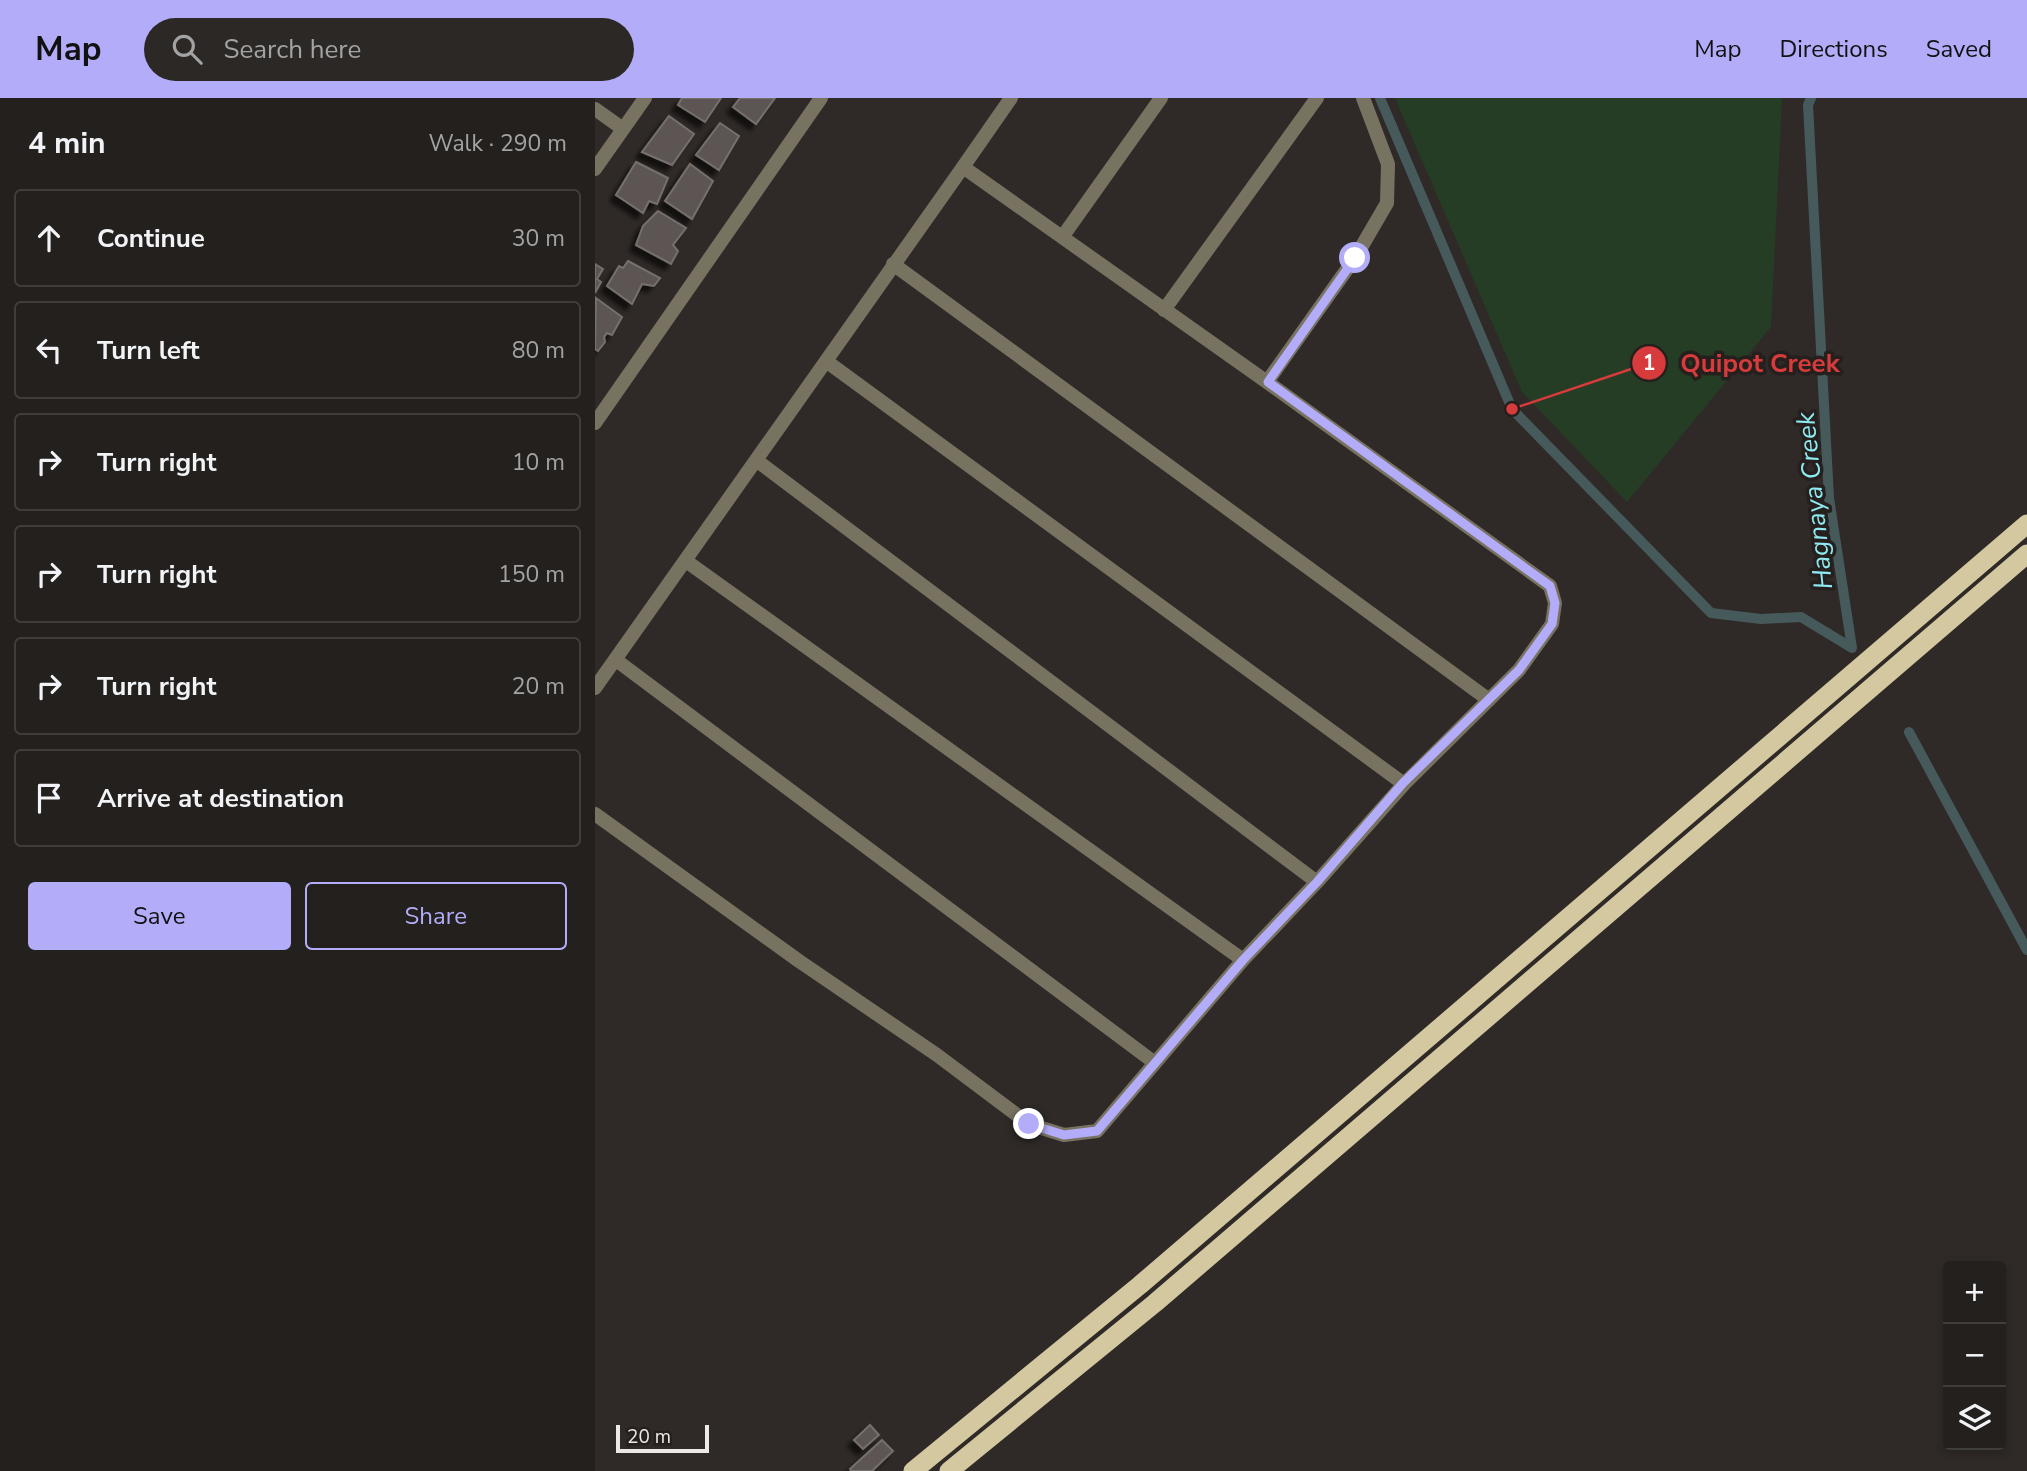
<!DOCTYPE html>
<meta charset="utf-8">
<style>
body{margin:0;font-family:"Nunito Sans",sans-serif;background:#2b2826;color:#f1f3f6}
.controls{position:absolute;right:21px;bottom:21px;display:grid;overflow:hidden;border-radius:7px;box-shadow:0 4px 10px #0003}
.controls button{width:63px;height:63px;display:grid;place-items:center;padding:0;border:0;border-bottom:2px solid #403e3b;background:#23201d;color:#f1f3f6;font:35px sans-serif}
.scale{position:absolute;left:21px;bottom:18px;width:93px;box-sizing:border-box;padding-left:7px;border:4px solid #ece9e7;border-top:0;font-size:19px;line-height:24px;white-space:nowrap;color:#ece9e7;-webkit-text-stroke:5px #25201d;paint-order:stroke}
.stop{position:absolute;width:21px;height:21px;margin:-16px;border:5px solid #b3adf9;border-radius:50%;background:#fff}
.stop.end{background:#b3adf9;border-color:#fff;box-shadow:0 2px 7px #0008}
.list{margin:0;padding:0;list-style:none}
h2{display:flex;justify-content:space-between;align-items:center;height:91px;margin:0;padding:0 28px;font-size:30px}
h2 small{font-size:23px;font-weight:400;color:#a3a3a4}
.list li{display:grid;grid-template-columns:46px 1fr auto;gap:21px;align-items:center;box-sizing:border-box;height:98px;margin:0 14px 14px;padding:0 14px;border:2px solid #403e3b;border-radius:7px}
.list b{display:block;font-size:26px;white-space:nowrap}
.list em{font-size:23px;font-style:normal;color:#a3a3a4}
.actions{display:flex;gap:14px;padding:21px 28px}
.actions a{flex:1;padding:16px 0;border:2px solid #b3adf9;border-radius:7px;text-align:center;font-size:24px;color:#b3adf9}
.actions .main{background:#b3adf9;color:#111}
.icon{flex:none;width:38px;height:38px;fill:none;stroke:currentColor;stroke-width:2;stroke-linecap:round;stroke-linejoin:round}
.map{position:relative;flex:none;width:1432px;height:1373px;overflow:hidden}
header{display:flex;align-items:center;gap:42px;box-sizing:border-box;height:98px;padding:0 35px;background:#b3adf9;color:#111}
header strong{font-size:33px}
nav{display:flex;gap:38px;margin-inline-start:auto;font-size:24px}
.search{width:490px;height:63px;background:#2b2826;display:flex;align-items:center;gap:18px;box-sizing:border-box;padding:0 24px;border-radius:38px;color:#a3a3a4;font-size:26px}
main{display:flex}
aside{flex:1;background:#23201d}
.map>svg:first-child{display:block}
.green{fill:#253d24}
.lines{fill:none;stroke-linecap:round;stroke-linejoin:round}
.stream{stroke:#475a5b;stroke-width:10}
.building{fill:#5b5552;stroke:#75706c;stroke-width:2;filter:url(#shadow)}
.minor{stroke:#787261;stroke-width:14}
.trunk{stroke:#d4c8a0;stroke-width:19}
.route{stroke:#b3adf9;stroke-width:9}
.labels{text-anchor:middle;stroke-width:7;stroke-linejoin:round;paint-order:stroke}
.water-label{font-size:26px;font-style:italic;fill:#8febf3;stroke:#25201d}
.leader{fill:none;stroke:#d83b3b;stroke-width:2.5}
.callout-dot{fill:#d83b3b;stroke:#25201d;stroke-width:2.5}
.mark-label{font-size:21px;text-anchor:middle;font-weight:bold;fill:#fff}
.callout-label{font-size:26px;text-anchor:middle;font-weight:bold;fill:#d83b3b;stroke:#25201d;stroke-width:7;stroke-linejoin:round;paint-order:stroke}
</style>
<header>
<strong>Map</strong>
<div class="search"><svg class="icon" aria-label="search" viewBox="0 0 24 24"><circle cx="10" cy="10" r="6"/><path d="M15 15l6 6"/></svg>Search here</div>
<nav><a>Map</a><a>Directions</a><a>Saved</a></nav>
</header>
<main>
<aside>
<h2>4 min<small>Walk · 290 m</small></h2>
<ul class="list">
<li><svg class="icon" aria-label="ahead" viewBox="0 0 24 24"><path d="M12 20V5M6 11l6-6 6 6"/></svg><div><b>Continue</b></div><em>30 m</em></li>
<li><svg class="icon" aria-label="left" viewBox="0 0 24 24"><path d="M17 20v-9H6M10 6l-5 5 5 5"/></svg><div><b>Turn left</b></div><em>80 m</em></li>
<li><svg class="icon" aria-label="right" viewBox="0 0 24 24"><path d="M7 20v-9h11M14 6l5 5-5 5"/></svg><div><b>Turn right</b></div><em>10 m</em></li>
<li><svg class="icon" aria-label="right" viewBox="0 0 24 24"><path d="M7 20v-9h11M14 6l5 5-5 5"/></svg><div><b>Turn right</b></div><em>150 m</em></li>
<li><svg class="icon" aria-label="right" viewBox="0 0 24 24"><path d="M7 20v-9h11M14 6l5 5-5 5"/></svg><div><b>Turn right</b></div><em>20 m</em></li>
<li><svg class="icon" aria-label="arrive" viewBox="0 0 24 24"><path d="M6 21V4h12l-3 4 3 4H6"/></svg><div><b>Arrive at destination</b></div></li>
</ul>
<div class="actions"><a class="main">Save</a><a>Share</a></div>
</aside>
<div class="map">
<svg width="1432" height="1373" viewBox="0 0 1432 1373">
<defs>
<filter id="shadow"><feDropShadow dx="-6" dy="6" stdDeviation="2" flood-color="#0009"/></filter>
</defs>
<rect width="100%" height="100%" fill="#2f2a27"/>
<!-- green -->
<path class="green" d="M 800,0 L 1187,0 L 1176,229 L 1032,404 L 927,294 Z"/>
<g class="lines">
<!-- stream -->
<path class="stream" d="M 785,0 L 917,311 L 1116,515 L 1166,521 L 1206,519 L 1257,550
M 1216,0 L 1213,7 L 1234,400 L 1257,550
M 1314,634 L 1432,852"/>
</g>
<!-- building -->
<path class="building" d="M 87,0 L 126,0 L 110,24 L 83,7 Z
M 145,0 L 180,0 L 161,26 L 138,9 Z
M 74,18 L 99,36 L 77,67 L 47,54 Z
M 125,25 L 144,38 L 124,72 L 101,57 Z
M 41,64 L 73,80 L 62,106 L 54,103 L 48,115 L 21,97 Z
M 95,66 L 118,83 L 97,121 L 70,103 Z
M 63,113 L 91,130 L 78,147 L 83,153 L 76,166 L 41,147 L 48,128 Z
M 33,163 L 65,180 L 59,188 L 47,186 L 37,206 L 12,188 L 24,168 L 28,170 Z
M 0,166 L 8,171 L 2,181 L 6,184 L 0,195 Z
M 1,200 L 27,219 L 17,237 L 12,235 L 9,239 L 10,244 L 3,253 L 0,251 Z
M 275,1327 L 284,1337 L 268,1351 L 259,1342 Z
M 287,1342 L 298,1353 L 277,1373 L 256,1373 L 255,1371 Z"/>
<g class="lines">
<!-- minor -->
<path class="minor" d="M 416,0 L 368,69 L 672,284
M 0,11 L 28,31
M 0,71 L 50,0
M 468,138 L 566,0
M 298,166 L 894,602
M 569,212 L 722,0
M 231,263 L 809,686
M 0,325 L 226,0
M 161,362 L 722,784
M 91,463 L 648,862
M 21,562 L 560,965
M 0,590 L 368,69
M 0,716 L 204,863 L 342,957 L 434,1026 L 469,1037 L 502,1033 L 648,862 L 722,784 L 809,686 L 924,572 L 957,526 L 960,505 L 955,488 L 672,284 L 760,160 L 792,105 L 793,66 L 768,0"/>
<!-- trunk -->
<path class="trunk" d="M 318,1373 L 545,1187 L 1432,426
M 354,1373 L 560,1205 L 1432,456"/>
</g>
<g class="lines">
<!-- route -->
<path class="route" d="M 434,1026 L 469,1037 L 502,1033 L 648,862 L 722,784 L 808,685 L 924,572 L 957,526 L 960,505 L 955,488 L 673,284 L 760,160"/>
</g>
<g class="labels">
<!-- water labels -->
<g class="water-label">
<text transform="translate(1219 403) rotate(-96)" y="9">Hagnaya Creek</text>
</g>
</g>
<!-- callouts -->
<path class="leader" d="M917 311L1054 265"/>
<g class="callout-dot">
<circle cx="917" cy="311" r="7"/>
<circle cx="1054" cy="265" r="18"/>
</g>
<g class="mark-label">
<text x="1054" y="272">1</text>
</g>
<g class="callout-label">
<text x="1165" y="274">Quipot Creek</text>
</g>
</svg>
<div class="controls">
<button>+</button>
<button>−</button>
<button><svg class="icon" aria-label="layers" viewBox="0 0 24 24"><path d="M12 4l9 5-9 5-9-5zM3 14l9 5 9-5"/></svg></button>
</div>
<div class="scale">20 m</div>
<div class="stop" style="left:760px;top:160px"></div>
<div class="stop end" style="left:434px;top:1026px"></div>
</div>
</main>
